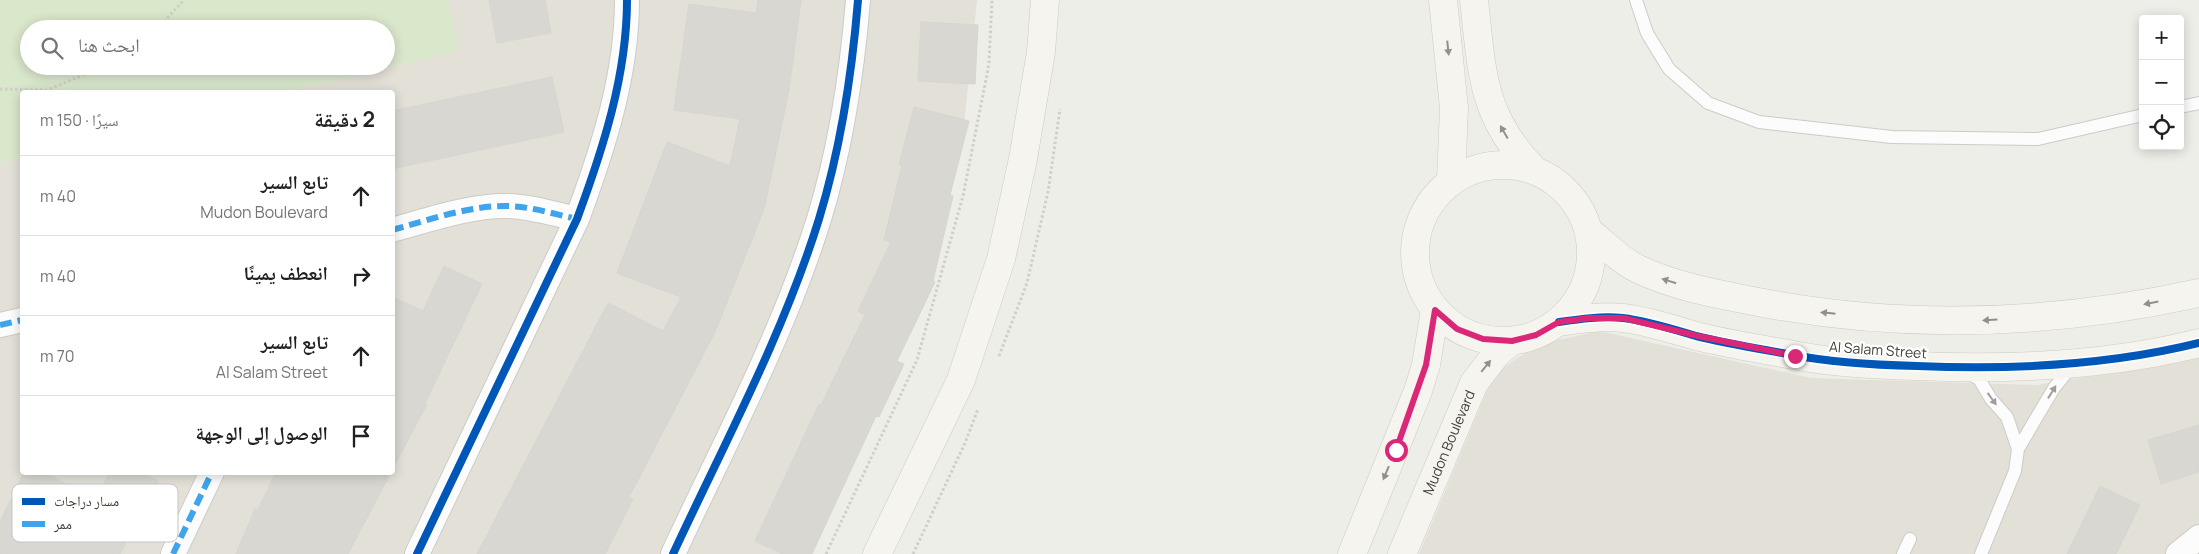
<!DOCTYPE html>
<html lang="ar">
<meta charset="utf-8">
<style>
body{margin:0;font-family:Manrope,"Noto Naskh Arabic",sans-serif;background:#f6f6f6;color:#202124;direction:rtl}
.controls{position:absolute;right:15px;top:15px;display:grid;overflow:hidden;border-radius:5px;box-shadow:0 2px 12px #0003}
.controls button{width:45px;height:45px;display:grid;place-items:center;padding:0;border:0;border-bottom:1px solid #e0e0e0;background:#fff;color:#202124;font:25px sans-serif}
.stop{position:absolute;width:15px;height:15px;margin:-11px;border:4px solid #db2777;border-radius:50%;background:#fff}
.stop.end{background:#db2777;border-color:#fff;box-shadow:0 1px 5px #0008}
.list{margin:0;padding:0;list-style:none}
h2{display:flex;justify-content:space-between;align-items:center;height:65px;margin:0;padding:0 20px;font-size:21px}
h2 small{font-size:16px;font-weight:400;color:#757577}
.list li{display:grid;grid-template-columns:32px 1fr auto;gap:15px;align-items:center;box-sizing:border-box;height:80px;padding:0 20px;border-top:1px solid #e0e0e0}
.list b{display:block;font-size:19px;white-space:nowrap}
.list p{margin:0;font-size:16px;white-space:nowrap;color:#757577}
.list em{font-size:16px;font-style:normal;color:#757577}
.icon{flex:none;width:28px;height:28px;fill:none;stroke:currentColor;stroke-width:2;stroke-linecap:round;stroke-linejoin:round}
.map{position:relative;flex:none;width:2199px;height:554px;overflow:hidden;direction:ltr}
.search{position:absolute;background:#fff;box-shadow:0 2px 12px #0003;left:20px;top:20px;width:375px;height:55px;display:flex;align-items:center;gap:12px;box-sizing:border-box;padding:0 18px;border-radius:28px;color:#757577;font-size:19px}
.panel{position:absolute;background:#fff;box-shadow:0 2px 12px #0003;left:20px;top:90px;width:375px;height:385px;border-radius:5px;direction:rtl}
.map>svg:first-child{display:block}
.residential{fill:#e2e0d7}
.green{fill:#d9e7cb;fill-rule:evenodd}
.building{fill:#d8d7d2;stroke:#d6d5cf}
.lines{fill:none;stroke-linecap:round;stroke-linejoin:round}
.lane-casing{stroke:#cccbc7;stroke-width:14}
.street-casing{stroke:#cccbc7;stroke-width:26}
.secondary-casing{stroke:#cccbc0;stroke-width:29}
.path{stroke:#cfceca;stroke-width:3;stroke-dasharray:2.5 2.5;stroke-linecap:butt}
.lane{stroke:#fcfcfc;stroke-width:12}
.street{stroke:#fcfcfc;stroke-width:24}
.secondary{stroke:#f5f4ef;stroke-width:28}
.quiet{stroke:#3fa4eb;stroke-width:6;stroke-dasharray:12 6;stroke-linecap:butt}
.cycleway-casing{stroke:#fff;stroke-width:11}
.cycleway{stroke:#0057b8;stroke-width:8}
.oneway{fill:#939089}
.oneway2{fill:#a09e99}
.route{stroke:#db2777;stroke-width:6}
.labels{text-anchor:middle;stroke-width:4.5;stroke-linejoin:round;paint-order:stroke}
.street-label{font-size:14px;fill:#433f36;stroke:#fff}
.key{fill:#fff;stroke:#c7c5c3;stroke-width:1}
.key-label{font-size:14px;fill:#433f36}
</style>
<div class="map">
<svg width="2199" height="554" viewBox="0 0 2199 554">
<rect width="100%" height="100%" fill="#eeeee9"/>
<!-- residential -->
<path class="residential" d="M 448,0 L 977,0 L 962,143 L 804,554 L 0,554 L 0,163 L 22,157 L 22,472 L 392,472 L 392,92 L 288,92 L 457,51 Z
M 1599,331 L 1811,378 L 2037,385 L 2199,358 L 2199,554 L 1419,554 L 1494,374 L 1525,353 L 1558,340 Z"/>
<!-- green -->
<path class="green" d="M 0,0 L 448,0 L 458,51 L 288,92 L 22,92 L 22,157 L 0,163 ZM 29,29 L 386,29 L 386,66 L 29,66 Z"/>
<!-- building -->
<path class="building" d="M 489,0 L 545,0 L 551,33 L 497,43 Z
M 758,0 L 801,0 L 789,90 L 764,209 L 715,332 L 629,497 L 633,499 L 605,554 L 477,554 L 608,303 L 663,331 L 681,297 L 617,273 L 667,142 L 730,166 L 740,119 L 674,110 L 689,4 L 756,13 Z
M 921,22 L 978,25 L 975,84 L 918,81 Z
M 552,77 L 564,132 L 392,169 L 392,111 Z
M 914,107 L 969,121 L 950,195 L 953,196 L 933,281 L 935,282 L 897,361 L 904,364 L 879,417 L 876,416 L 812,554 L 783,554 L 755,541 L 819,404 L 821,405 L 865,315 L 858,311 L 891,242 L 884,240 L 902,165 L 899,165 Z
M 444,266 L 482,284 L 425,403 L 427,404 L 392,470 L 392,297 L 423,311 Z
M 2199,425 L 2199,472 L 2161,484 L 2148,440 Z
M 24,472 L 42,472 L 96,499 L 110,472 L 141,472 L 158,481 L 120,554 L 0,554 L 0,522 Z
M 276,472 L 391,472 L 348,554 L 236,554 L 255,509 L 258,510 Z
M 2100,486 L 2140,505 L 2116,554 L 2067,554 Z"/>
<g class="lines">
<!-- lane casing -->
<g class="lane-casing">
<path id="lane" d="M 1636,0 L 1647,33 L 1669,69 L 1708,103 L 1759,122 L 1892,137 L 2038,139 L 2143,115
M 2180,107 L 2199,103
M 1967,373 L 1979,379 L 1991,399 L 2007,417 L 2018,449
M 1903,554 L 1910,539
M 1981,554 L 2015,471 L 2018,449 L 2054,388 L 2072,366"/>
</g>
<!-- street casing -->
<g class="street-casing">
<path id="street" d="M 392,230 C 429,220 468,206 505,206 C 529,206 554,214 577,219
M 0,325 L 22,320
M 173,554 L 212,472
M 417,554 L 577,219 C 603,149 627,75 627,0
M 673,554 C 724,444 783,335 819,219 C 841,147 852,74 858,0
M 2178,554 L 2199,537"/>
</g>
<!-- secondary casing -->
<g class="secondary-casing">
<g id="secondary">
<path d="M 1443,0 L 1454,108 L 1451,181"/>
<path d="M 1474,0 C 1482,71 1481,116 1534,170"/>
<circle cx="1503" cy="253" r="88"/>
<path d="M 1590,232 C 1605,245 1620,260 1638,269 C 1676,287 1718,294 1758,302 C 1905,330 2054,325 2199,293"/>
<path d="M 1559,322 C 1580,319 1601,316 1623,318 C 1648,321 1672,329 1696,336 C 1728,344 1761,349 1793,355 C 1833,363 1876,365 1917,366 C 2011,370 2107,366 2199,343"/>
<path d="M 877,554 L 961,380 L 1001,259 L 1023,159 L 1041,52 L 1045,0"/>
<path d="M 1352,554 L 1418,391 L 1426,365 L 1435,310"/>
<path id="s1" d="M 1402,554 L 1474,383 L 1497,353 L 1512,341"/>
</g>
</g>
<!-- path -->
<path class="path" d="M 157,29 L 184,0
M 0,89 L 47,90 L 105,66
M 999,356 L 1027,283 L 1048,192 L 1060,109
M 826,554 L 917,360 L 963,196 L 989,64 L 992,0
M 913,554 L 965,443 L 978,409"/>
<!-- lane -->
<use href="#lane" class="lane"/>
<!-- street -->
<use href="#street" class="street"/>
<!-- secondary -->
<use href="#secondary" class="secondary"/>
<!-- quiet -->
<path class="quiet" d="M 392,230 C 429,220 468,206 505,206 C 529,206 554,214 577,219
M 0,325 L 22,320
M 173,554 L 212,472"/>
<!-- cycleway casing -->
<g class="cycleway-casing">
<path id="cycleway" d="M 1559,322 C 1580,319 1601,316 1623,318 C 1648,321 1672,329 1696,336 C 1728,344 1761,349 1793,355 C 1833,363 1876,365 1917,366 C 2011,370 2107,366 2199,343
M 417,554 L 577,219 C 603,149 627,75 627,0
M 673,554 C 724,444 783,335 819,219 C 841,147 852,74 858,0"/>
</g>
<!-- cycleway -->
<use href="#cycleway" class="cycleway"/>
</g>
<!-- one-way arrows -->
<defs><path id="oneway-solid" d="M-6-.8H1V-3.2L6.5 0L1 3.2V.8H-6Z" transform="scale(1.25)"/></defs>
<g class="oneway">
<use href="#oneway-solid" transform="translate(1448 48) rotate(84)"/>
<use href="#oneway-solid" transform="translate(1504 132) rotate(-120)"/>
<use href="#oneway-solid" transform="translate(1669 281) rotate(-162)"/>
<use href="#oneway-solid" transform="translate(2151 303) rotate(169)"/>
<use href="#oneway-solid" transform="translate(1828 313) rotate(-174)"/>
<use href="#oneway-solid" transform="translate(1990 320) rotate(177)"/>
<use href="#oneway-solid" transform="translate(1486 366) rotate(-51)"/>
<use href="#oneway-solid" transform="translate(1386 473) rotate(113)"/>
</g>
<g class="oneway2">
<use href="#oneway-solid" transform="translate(2052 392) rotate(-58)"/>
<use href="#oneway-solid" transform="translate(1992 399) rotate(54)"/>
</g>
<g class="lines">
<!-- route -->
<path class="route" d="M 1396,450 L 1426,365 L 1435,310 L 1457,329 L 1483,339 L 1512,341 L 1536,335 L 1559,322 L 1590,318 L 1623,318 L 1698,336 L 1795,356"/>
</g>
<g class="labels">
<!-- street labels -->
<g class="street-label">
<text transform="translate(1878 350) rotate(4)" y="5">Al Salam Street</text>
<text dy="5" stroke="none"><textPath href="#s1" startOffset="121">Mudon Boulevard</textPath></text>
</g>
</g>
<!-- legend -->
<rect x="12" y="484" width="166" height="58" rx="8" class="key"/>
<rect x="22" y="498" width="23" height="7" fill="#0057b8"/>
<rect x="22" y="521" width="23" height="6" fill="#3fa4eb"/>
<g class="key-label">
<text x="54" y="506">مسار دراجات</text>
<text x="54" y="529">ممر</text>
</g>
</svg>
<div class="controls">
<button>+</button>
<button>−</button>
<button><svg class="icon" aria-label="locate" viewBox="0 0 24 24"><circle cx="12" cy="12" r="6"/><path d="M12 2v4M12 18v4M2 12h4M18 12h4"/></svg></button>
</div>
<div class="stop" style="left:1396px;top:450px"></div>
<div class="stop end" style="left:1795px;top:356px"></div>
<div class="search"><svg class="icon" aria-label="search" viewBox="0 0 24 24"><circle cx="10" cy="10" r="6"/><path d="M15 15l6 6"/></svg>ابحث هنا</div>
<section class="panel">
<h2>2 دقيقة<small>سيرًا · 150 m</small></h2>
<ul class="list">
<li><svg class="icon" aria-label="ahead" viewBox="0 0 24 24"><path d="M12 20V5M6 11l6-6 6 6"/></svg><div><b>تابع السير</b><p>Mudon Boulevard</p></div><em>40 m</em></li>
<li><svg class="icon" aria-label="right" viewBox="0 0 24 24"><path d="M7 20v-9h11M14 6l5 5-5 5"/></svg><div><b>انعطف يمينًا</b></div><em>40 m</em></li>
<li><svg class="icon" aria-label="ahead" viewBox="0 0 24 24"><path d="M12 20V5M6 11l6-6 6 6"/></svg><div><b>تابع السير</b><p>Al Salam Street</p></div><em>70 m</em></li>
<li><svg class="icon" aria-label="arrive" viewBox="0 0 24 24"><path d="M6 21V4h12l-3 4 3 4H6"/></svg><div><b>الوصول إلى الوجهة</b></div></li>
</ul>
</section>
</div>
